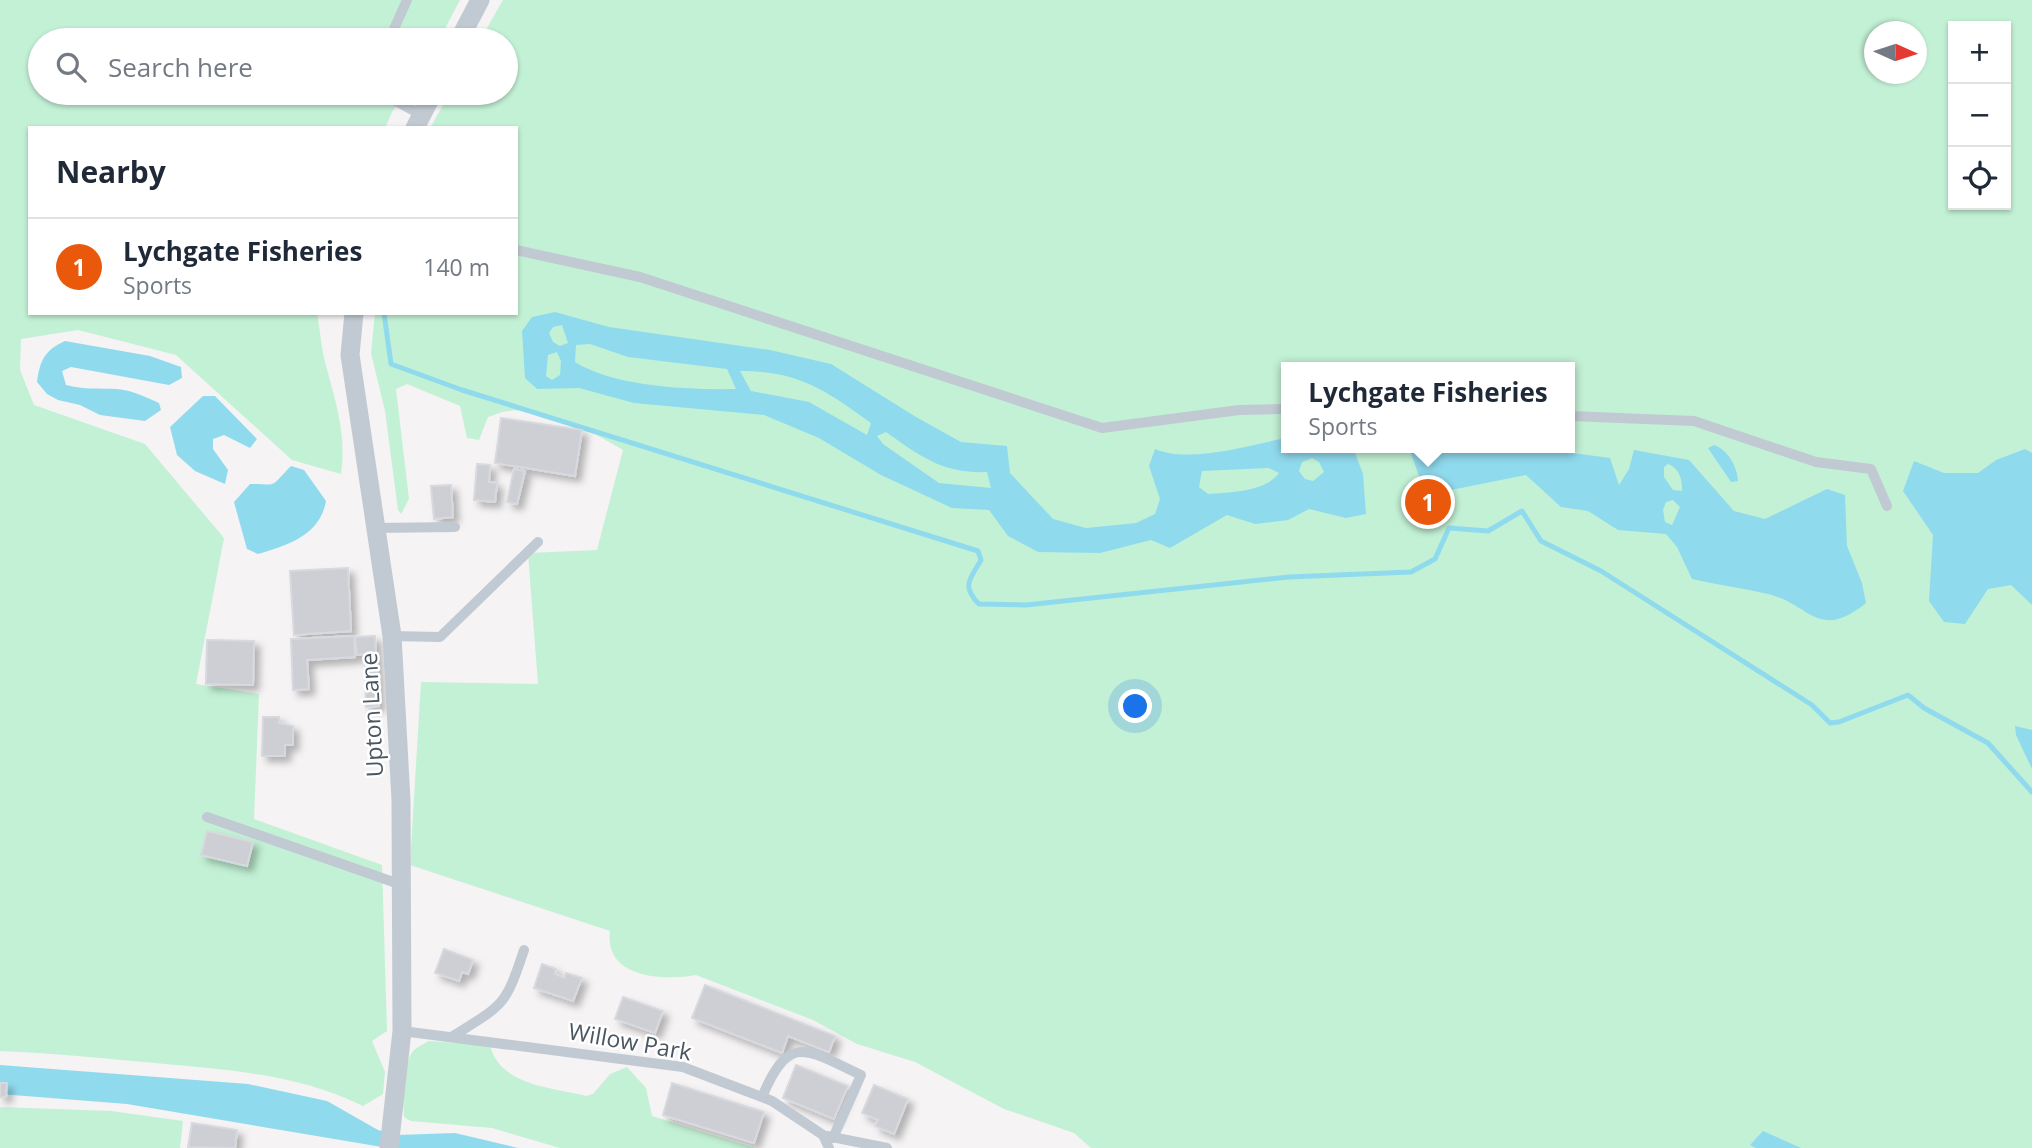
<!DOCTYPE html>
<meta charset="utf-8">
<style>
body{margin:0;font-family:"Open Sans",sans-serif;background:#f2f2f3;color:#1f2937}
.controls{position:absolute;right:21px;top:21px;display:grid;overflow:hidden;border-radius:0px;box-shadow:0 2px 5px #0004}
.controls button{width:63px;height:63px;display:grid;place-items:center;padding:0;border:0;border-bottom:2px solid #e0e1e3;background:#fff;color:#1f2937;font:35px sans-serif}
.compass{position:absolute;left:1864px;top:21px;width:63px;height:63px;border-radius:50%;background:#fff;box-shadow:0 2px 5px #0004;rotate:93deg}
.you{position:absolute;left:1136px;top:707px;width:24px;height:24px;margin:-18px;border:5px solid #fff;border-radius:50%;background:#1a73e8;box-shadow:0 0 0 10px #1a73e833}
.badge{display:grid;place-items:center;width:46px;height:46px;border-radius:50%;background:#ea580c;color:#fff;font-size:23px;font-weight:700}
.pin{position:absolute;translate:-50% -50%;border:4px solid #fff;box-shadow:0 2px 7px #0006}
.popup{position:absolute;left:1281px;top:362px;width:294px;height:91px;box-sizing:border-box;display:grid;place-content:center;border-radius:0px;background:#fff;filter:drop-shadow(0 2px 5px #0005);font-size:23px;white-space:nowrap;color:#747a83}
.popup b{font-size:26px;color:#1f2937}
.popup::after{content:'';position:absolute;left:50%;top:100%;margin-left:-14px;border:14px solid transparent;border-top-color:#fff}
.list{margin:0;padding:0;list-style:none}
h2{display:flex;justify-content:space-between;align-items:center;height:91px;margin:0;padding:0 28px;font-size:30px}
h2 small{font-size:23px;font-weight:400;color:#747a83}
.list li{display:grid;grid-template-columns:46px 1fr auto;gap:21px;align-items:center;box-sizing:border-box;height:98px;padding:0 28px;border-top:2px solid #e0e1e3}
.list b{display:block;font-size:26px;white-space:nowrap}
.list p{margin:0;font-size:23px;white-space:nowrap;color:#747a83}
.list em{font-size:23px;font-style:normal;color:#747a83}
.icon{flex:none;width:38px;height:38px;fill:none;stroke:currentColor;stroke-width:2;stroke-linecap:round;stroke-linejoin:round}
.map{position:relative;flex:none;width:2032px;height:1148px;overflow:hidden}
.search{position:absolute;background:#fff;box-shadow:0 2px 5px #0004;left:28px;top:28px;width:490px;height:77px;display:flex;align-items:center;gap:18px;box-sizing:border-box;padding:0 24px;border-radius:38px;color:#747a83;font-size:26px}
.panel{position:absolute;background:#fff;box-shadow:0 2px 5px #0004;left:28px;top:126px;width:490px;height:189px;border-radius:0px}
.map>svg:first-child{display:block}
.green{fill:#c3f1d5;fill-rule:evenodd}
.water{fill:#90daee;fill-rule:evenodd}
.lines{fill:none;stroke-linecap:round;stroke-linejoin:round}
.stream{stroke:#90daee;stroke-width:5}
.building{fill:#cdcfd5;stroke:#d7d9de;stroke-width:2;filter:url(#shadow)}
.service{stroke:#c1cad2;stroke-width:10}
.minor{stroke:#c1cad2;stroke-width:19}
.labels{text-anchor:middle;stroke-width:5;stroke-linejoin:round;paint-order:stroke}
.street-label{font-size:23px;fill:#4a5661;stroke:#fff}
</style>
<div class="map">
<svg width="2032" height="1148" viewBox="0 0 2032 1148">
<defs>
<filter id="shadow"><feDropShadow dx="5.5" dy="5.5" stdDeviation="3.5" flood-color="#0004"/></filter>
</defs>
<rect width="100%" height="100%" fill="#f5f3f3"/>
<!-- green -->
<path class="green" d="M 0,0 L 460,0 L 439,40 L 40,40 L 40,93 L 407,93 L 393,110 L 385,128 L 30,128 L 30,313 L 317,313 C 320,329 321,346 325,362 C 335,400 347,434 341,474 L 292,460 L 176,355 L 78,330 L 21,339 L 20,370 L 34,405 L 145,444 L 224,538 L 196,684 L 259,694 L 254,819 L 382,865 L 387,1031 L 372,1041 L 385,1072 L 383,1094 L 363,1106 C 301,1075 232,1070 165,1064 C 110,1059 56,1053 0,1051 Z
M 503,0 L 2032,0 L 2032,1148 L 1091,1148 L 1074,1133 L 1004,1109 L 915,1062 L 857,1044 L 813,1020 L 696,975 C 662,981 604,978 610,931 L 410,865 L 421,682 L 538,684 L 528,553 L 597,550 L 623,450 C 595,433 543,407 509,411 C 503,411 495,415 488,417 L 479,440 L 467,438 L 460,406 L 407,384 L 396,389 L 409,499 L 401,514 L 398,510 L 385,411 L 371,353 L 375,313 L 516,313 L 516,128 L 430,128 L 450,93 L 506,93 L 506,40 L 480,40 ZM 1953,26 L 2006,26 L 2006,205 L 1953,205 ZM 1874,32 L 1916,32 L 1916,74 L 1874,74 ZM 1286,367 L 1570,367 L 1570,448 L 1286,448 Z
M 428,1041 L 490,1045 C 500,1086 551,1087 586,1096 L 593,1094 L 610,1074 L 627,1067 L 646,1088 L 652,1116 L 755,1148 L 560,1148 L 492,1128 L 411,1121 L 404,1117 C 403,1100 402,1064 414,1050 C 417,1047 424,1044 428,1041 Z
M 0,1107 L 111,1111 L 183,1121 L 180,1148 L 0,1148 Z"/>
<!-- water -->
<path class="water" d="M 555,312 L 609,327 L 770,350 L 831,364 L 916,417 L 961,442 L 1007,446 L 1010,473 L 1053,519 L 1086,528 L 1136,523 L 1155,514 L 1160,499 L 1149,466 L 1155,449 C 1190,464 1249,445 1286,438 L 1286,448 L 1354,450 L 1363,474 L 1366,514 L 1346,518 L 1309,509 L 1288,520 L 1255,524 L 1227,515 L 1170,548 L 1151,540 L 1100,553 L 1038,552 L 1008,536 L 989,510 L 952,508 L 881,475 L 819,438 L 764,415 L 634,403 L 579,388 L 537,389 L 525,378 L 522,331 L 532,317 ZM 562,325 L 568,343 L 560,346 L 553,342 L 549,333 L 553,327 ZM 590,344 L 628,357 L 727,369 L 736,389 C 690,390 614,387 575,362 L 576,345 ZM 557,352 L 561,361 L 560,375 L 552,380 L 546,376 L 548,355 ZM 740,371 C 799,371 825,390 871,423 L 867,435 L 809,402 L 751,391 ZM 886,432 C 920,456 943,474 987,472 L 991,488 L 939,483 L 883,444 L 877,436 ZM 1312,458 L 1319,462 L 1324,472 L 1313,481 L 1305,479 L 1299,471 L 1302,462 ZM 1269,468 L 1279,473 C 1265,492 1231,492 1208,494 L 1199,487 L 1202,471 Z
M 65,341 L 150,356 L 181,367 L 182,378 L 169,385 L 71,367 L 62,371 L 66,385 C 84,390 99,388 117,389 C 131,390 146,397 159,403 L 161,410 L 145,421 L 100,415 L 80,405 L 58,400 L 47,394 L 37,382 C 40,360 45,350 65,341 Z
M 203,396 L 215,396 L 257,439 L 250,448 L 224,435 L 213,439 L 213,449 L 228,470 L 225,484 L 195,471 L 177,455 L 170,427 Z
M 1714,445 C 1728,450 1737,466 1738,481 L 1731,482 L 1708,448 Z
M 1409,448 L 1492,448 L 1505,453 L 1536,448 L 1610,458 L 1619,485 L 1629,469 L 1634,450 L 1689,460 L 1734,511 L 1765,519 L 1827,489 L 1845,495 L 1847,546 L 1862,583 L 1866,603 C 1818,642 1810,604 1768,594 C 1743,588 1717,585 1692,579 L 1677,547 L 1666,534 L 1618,530 L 1588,511 L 1561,507 L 1526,475 L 1446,491 L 1419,476 ZM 1668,464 C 1680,469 1682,479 1682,491 L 1673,490 L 1664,477 L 1664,467 ZM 1673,500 L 1680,507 L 1672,525 L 1665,522 L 1663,510 L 1666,502 Z
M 2025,449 L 2032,453 L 2032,605 L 2011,585 L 1988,589 L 1965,624 L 1944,622 L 1929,601 L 1933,535 L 1903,491 L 1914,461 L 1944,473 L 1978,473 L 1996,460 Z
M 291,466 L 304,470 L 326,501 C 320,535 289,545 258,554 L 247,549 L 234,502 L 250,484 C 280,484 268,489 291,466 Z
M 2015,726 L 2032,730 L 2032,769 L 2016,735 Z
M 0,1065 L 248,1084 L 327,1101 L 378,1130 L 397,1135 L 455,1133 L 518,1148 L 388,1148 L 127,1104 L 0,1094 Z
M 1763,1131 L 1801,1148 L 1756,1148 L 1750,1145 Z"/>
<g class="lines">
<!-- stream -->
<path class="stream" d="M 384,313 L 391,364 L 462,390 L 978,551 L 981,560 C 970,579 961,586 979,604 L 1026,605 L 1289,577 L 1411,572 L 1435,559 L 1449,528 L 1488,531 L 1522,511 L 1541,541 L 1601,571 L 1812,705 L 1830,723 L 1839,722 L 1908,695 L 1924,708 L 1988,743 L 2032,792"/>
</g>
<!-- building -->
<path class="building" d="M 501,418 L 582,430 L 575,476 L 495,463 Z
M 477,464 L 490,465 L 489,482 L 497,483 L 495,502 L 474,500 Z
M 514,469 L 525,471 L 517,504 L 507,502 Z
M 451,485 L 453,517 L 434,519 L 431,486 Z
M 348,568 L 351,631 L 294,635 L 290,571 Z
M 354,636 L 355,657 L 307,660 L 309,689 L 293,690 L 291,639 Z
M 375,636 L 379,706 L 366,707 L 365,654 L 357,655 L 355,637 Z
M 207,640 L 254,641 L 253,685 L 206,684 Z
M 263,717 L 279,717 L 279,723 L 293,726 L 293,745 L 285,745 L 285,756 L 262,756 Z
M 207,831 L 253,842 L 247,866 L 201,855 Z
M 444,949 L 473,960 L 468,974 L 462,972 L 459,981 L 435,973 Z
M 542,964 L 556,969 L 555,974 L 564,978 L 566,973 L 582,978 L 573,1001 L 534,988 Z
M 705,985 L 835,1036 L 829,1052 L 788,1036 L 782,1053 L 692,1018 Z
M 623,997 L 663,1011 L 655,1033 L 615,1019 Z
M 796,1065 L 848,1086 L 834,1119 L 783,1098 Z
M 0,1083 L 7,1083 L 6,1097 L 0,1097 Z
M 672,1083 L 764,1112 L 754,1143 L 663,1115 Z
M 874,1085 L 908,1099 L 894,1134 L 875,1126 L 878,1120 L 862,1113 Z
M 192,1123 L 237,1130 L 235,1148 L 188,1147 Z"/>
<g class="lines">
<!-- service -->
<path class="service" d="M 389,40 L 407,0
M 381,93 L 422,115
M 516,250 L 640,277 L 1102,428 L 1239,410 L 1286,409
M 1570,416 L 1694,421 L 1816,462 L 1871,469 L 1887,506
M 375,528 L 455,527
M 392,636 L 440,637 L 538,542
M 207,817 L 402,885
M 402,1031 L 683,1067 L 772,1101 L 823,1135 L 829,1148
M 453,1036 C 504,1004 505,1007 524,950
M 762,1097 C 790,1031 807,1050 861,1075 L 833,1138
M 827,1136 L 887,1148"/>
<!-- minor -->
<path class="minor" d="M 459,40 L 480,0
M 415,128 L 433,93
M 354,313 L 350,355 L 392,636 L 401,800 L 402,1031 L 389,1148"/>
</g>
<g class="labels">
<!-- street labels -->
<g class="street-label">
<text transform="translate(372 715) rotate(-93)" y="8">Upton Lane</text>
<text transform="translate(630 1042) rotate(10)" y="8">Willow Park</text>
</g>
</g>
</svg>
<div class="controls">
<button>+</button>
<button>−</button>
<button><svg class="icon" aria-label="locate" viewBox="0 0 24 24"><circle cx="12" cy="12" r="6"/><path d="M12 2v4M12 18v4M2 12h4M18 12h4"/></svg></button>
</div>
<svg class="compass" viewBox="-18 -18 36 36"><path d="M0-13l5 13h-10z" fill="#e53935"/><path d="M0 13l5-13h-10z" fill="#747a83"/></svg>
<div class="you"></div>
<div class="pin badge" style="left:1428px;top:502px">1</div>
<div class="popup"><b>Lychgate Fisheries</b>Sports</div>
<div class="search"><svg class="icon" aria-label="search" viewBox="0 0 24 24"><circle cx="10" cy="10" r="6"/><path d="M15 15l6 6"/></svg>Search here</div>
<section class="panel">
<h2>Nearby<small></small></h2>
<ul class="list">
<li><span class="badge">1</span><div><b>Lychgate Fisheries</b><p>Sports</p></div><em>140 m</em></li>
</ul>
</section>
</div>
